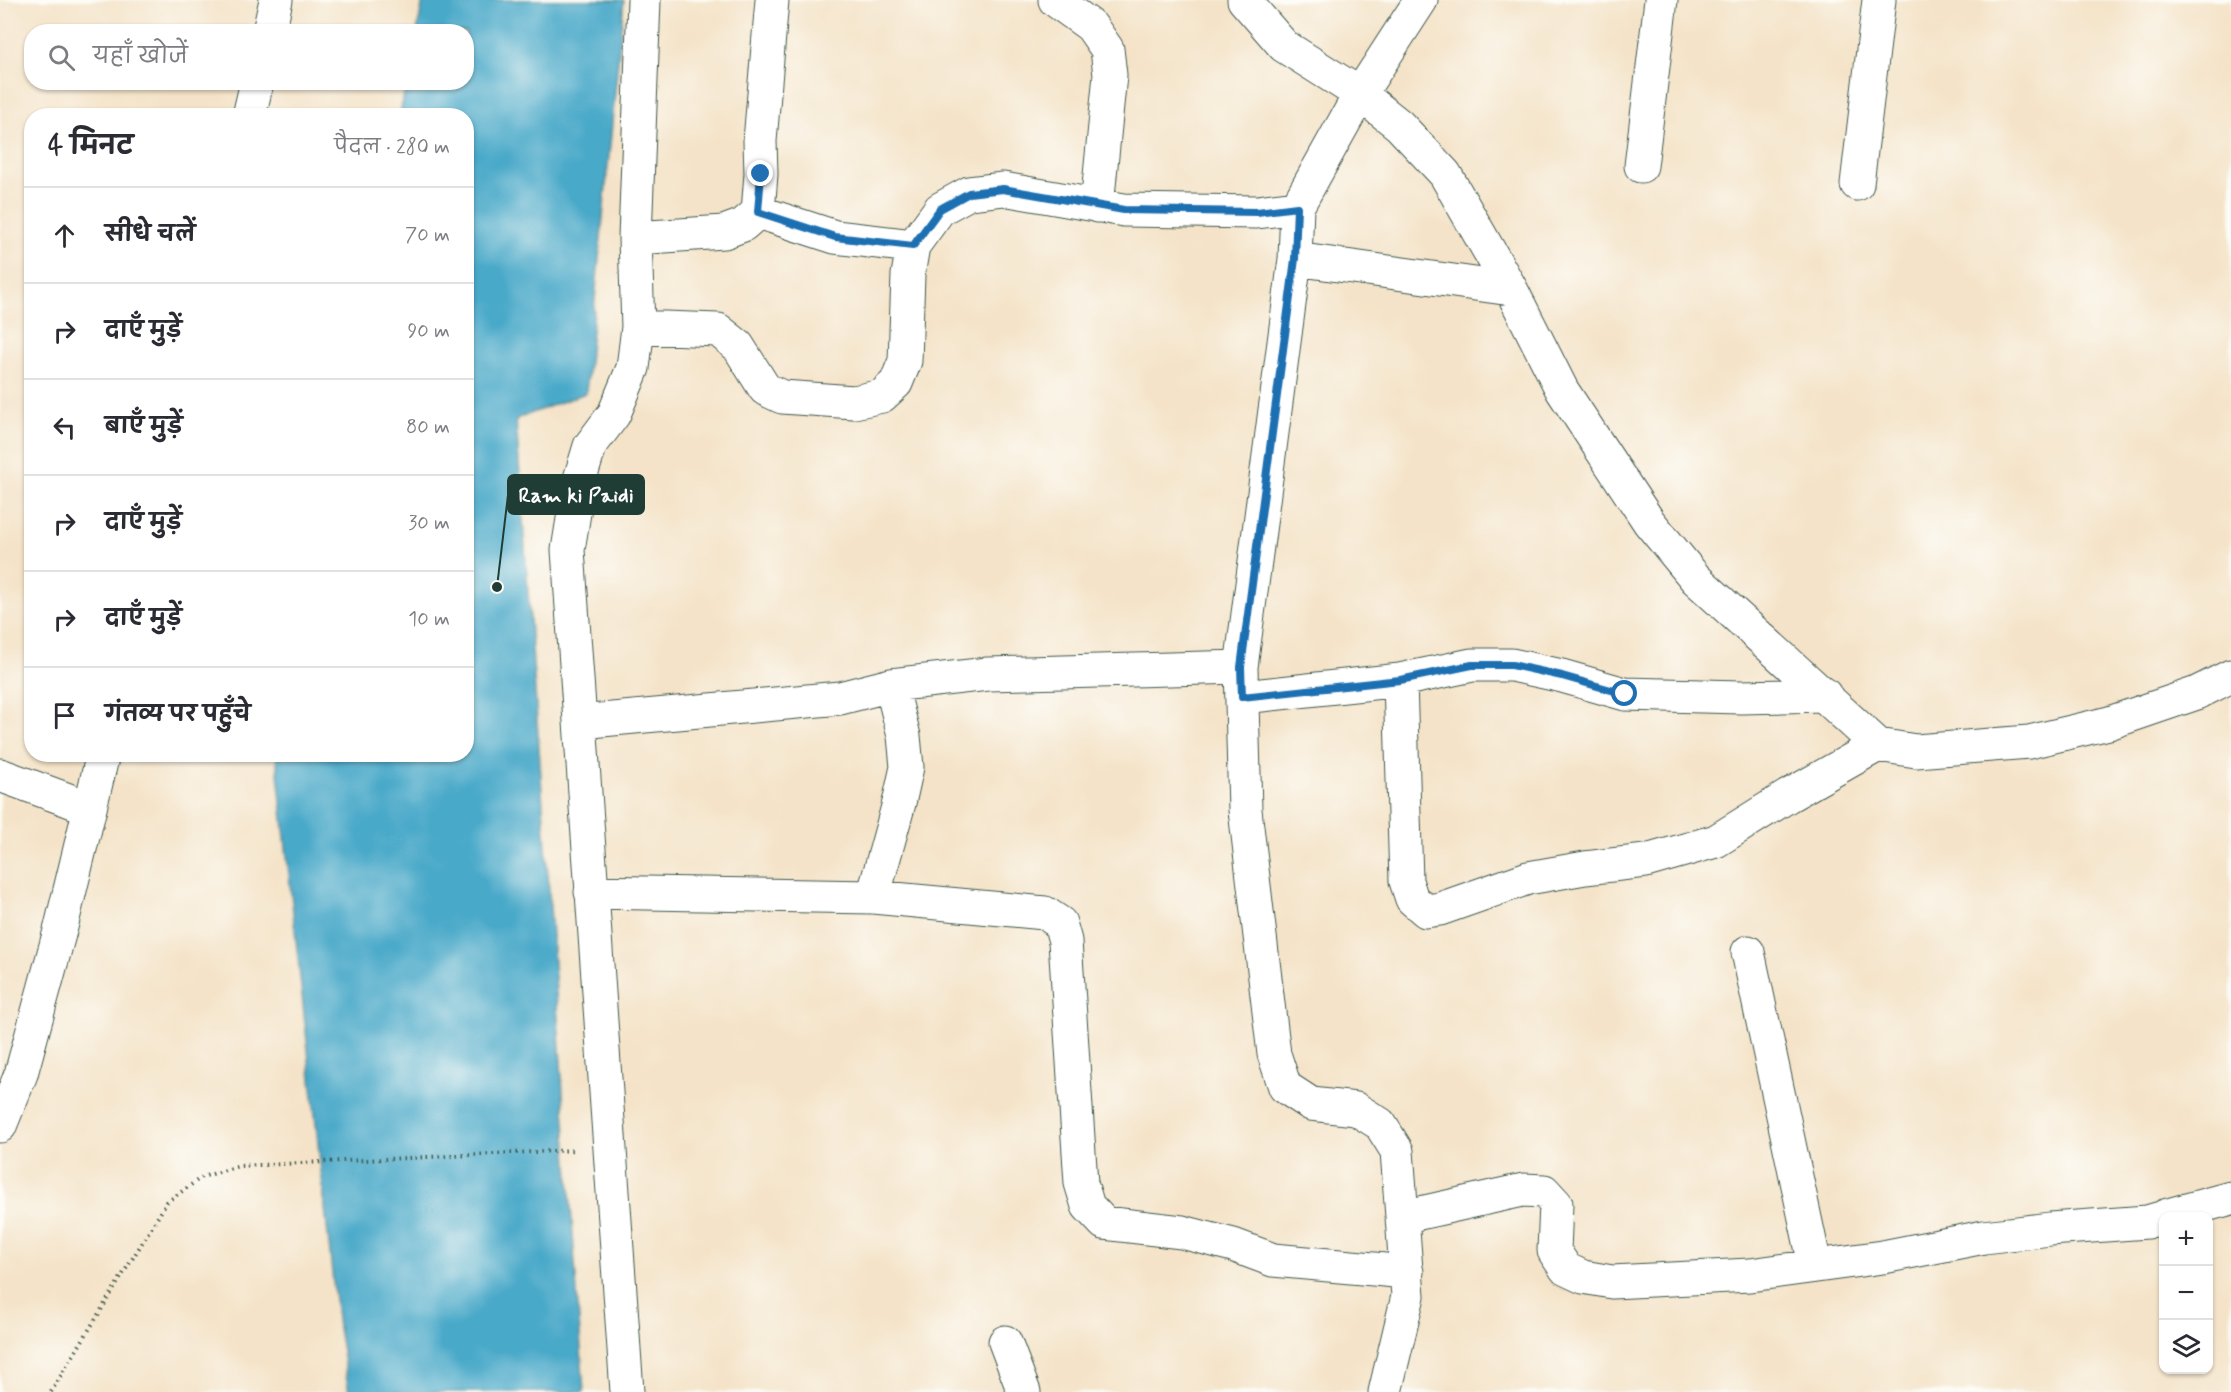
<!DOCTYPE html>
<html lang="hi">
<meta charset="utf-8">
<style>
body{margin:0;font-family:Mynerve,"Playpen Sans Deva",sans-serif;background:#f7f7f7;color:#2b2b33}
.controls{position:absolute;right:18px;bottom:18px;display:grid;overflow:hidden;border-radius:12px;box-shadow:0 2px 4px #0004}
.controls button{width:54px;height:54px;display:grid;place-items:center;padding:0;border:0;border-bottom:2px solid #e1e1e2;background:#fff;color:#2b2b33;font:30px sans-serif}
.stop{position:absolute;width:18px;height:18px;margin:-14px;border:4px solid #1f6fb2;border-radius:50%;background:#fff}
.stop.end{background:#1f6fb2;border-color:#fff;box-shadow:0 2px 6px #0008}
.list{margin:0;padding:0;list-style:none}
h2{display:flex;justify-content:space-between;align-items:center;height:78px;margin:0;padding:0 24px;font-size:26px}
h2 small{font-size:20px;font-weight:400;color:#7c7c81}
.list li{display:grid;grid-template-columns:39px 1fr auto;gap:18px;align-items:center;box-sizing:border-box;height:96px;padding:0 24px;border-top:2px solid #e1e1e2}
.list b{display:block;font-size:22px;white-space:nowrap}
.list em{font-size:20px;font-style:normal;color:#7c7c81}
.icon{flex:none;width:33px;height:33px;fill:none;stroke:currentColor;stroke-width:2;stroke-linecap:round;stroke-linejoin:round}
.map{position:relative;flex:none;width:2231px;height:1392px;overflow:hidden}
.search{position:absolute;background:#fff;box-shadow:0 2px 4px #0004;left:24px;top:24px;width:450px;height:66px;display:flex;align-items:center;gap:15px;box-sizing:border-box;padding:0 21px;border-radius:24px;color:#7c7c81;font-size:22px}
.panel{position:absolute;background:#fff;box-shadow:0 2px 4px #0004;left:24px;top:108px;width:450px;height:654px;border-radius:24px}
.map>svg:first-child{display:block}
.water{fill:#4aa9c9;stroke:#34737e;stroke-width:1.5}
.lines{fill:none;stroke-linecap:round;stroke-linejoin:round}
.minor-casing{stroke:#3f564a;stroke-width:35}
.trunk-casing{stroke:#3f564a;stroke-width:35}
.path{stroke:#3f564a;stroke-width:4;stroke-dasharray:1.5 4.5;stroke-linecap:butt}
.minor{stroke:#fff;stroke-width:33}
.trunk{stroke:#fff;stroke-width:33}
.route{stroke:#1f6fb2;stroke-width:8}
.leader{fill:none;stroke:#1f3d34;stroke-width:2}
.callout-dot{fill:#1f3d34;stroke:#fdfcf7;stroke-width:2}
.callout{fill:#1f3d34;stroke:#1f3d34;stroke-width:2}
.callout-label{font-size:21px;text-anchor:middle;font-weight:bold;fill:#fff}
</style>
<div class="map">
<svg width="2231" height="1392" viewBox="0 0 2231 1392">
<rect width="100%" height="100%" fill="#fdfcf7"/>
<filter id="ink" filterUnits="userSpaceOnUse"><feTurbulence type="fractalNoise" baseFrequency=".0167" numOctaves="2"/><feDisplacementMap in="SourceGraphic" scale="12" xChannelSelector="R" yChannelSelector="G"/><feConvolveMatrix kernelMatrix="1 2 1 2 8 2 1 2 1" color-interpolation-filters="sRGB"/></filter>
<filter id="wash" filterUnits="userSpaceOnUse"><feTurbulence type="fractalNoise" baseFrequency=".008" numOctaves="4" result="noise"/><feDisplacementMap in="SourceGraphic" scale="24" xChannelSelector="R" yChannelSelector="G"/><feGaussianBlur stdDeviation="1.35" result="paint"/><feColorMatrix in="noise" values="0 0 0 0 0 0 0 0 0 0 0 0 0 0 0 0 0 1.4 0 .05"/><feComposite in="paint" operator="in"/></filter>
<g filter="url(#wash)">
<rect width="100%" height="100%" fill="#f4e3c8"/>
<!-- water -->
<path class="water" d="M 423,0 L 624,0 L 586,393 L 516,419 L 584,1392 L 349,1392 L 338,1328 L 276,755 L 466,754 L 466,116 L 400,115 L 406,83 L 466,82 L 466,32 L 417,31 Z"/>
</g>
<g filter="url(#ink)">
<g class="lines">
<!-- minor casing -->
<g class="minor-casing">
<path id="minor" d="M 1055,0 L 1091,26 L 1107,49 L 1110,75 L 1097,206
M 1244,0 L 1284,46 L 1360,94 L 1399,125 L 1445,174 L 1511,289 L 1562,390 L 1649,522 L 1696,579 L 1878,745 L 1916,751 L 2029,742 L 2109,723 L 2197,693 L 2231,676
M 1641,166 L 1661,0
M 1857,184 L 1879,0
M 758,212 L 835,237 L 913,246
M 635,238 L 724,232 L 743,225 L 758,212 L 761,174 L 760,141 L 772,0
M 1295,259 L 1511,289
M 638,327 L 718,330 L 738,346 L 765,389 L 782,397 L 854,402 L 882,396 L 896,383 L 905,361 L 908,275 L 913,246 L 940,209 L 969,193 L 1003,189 L 1124,210 L 1257,212 L 1297,207
M 1400,680 L 1406,881 L 1412,899 L 1426,911 L 1440,909 L 1528,878 L 1585,868 L 1646,861 L 1716,841 L 1788,796 L 1878,745
M 1243,697 L 1400,680 L 1472,665 L 1512,665 L 1562,676 L 1625,694 L 1741,697 L 1825,695
M 580,722 L 840,698 L 891,685 L 988,674 L 1241,667
M 0,775 L 90,808
M 591,892 L 873,897 L 1045,913 L 1060,923 L 1065,941 L 1081,1183 L 1088,1206 L 1104,1223 L 1182,1232 L 1233,1245 L 1273,1260 L 1407,1272
M 873,897 L 899,803 L 907,767 L 904,736 L 891,685
M 1748,952 L 1815,1265
M 2165,1216 L 2231,1198
M 1402,1217 L 1523,1190 L 1544,1191 L 1556,1204 L 1554,1251 L 1566,1269 L 1583,1277 L 1612,1282 L 1750,1275 L 1883,1257 L 1984,1237 L 2050,1229 L 2147,1222 L 2164,1217
M 1005,1342 L 1024,1392
M 627,1392 L 568,550 L 579,482 L 590,446 L 614,414 L 633,368 L 638,327 L 635,238 L 644,0
M 1385,1392 L 1408,1296 L 1397,1151 L 1380,1124 L 1356,1109 L 1311,1104 L 1285,1087 L 1274,1054 L 1245,810 L 1241,667 L 1295,259 L 1297,207 L 1360,94 L 1421,0"/>
</g>
<!-- trunk casing -->
<g class="trunk-casing">
<path id="trunk" d="M 269,32 L 276,0
M 249,116 L 257,82
M 0,1126 L 21,1074 L 61,927 L 103,754"/>
</g>
<!-- path -->
<path class="path" d="M 51,1392 L 167,1202 L 202,1177 L 239,1166 L 576,1150"/>
<!-- minor -->
<use href="#minor" class="minor"/>
<!-- trunk -->
<use href="#trunk" class="trunk"/>
</g>
</g>
<g class="lines" filter="url(#ink)">
<!-- route -->
<path class="route" d="M 761,174 L 758,212 L 835,237 L 913,246 L 940,209 L 969,193 L 1003,189 L 1124,210 L 1257,212 L 1297,207 L 1295,259 L 1241,667 L 1242,697 L 1400,680 L 1472,665 L 1512,665 L 1562,676 L 1625,694"/>
</g>
<!-- callouts -->
<path class="leader" d="M497 587L508 495"/>
<circle class="callout-dot" cx="497" cy="587" r="6"/>
<rect class="callout" x="508" y="475" width="136" height="39" rx="6"/>
<g class="callout-label">
<text x="576" y="502">Ram ki Paidi</text>
</g>
</svg>
<div class="controls">
<button>+</button>
<button>−</button>
<button><svg class="icon" aria-label="layers" viewBox="0 0 24 24"><path d="M12 4l9 5-9 5-9-5zM3 14l9 5 9-5"/></svg></button>
</div>
<div class="stop" style="left:1625px;top:694px"></div>
<div class="stop end" style="left:761px;top:174px"></div>
<div class="search"><svg class="icon" aria-label="search" viewBox="0 0 24 24"><circle cx="10" cy="10" r="6"/><path d="M15 15l6 6"/></svg>यहाँ खोजें</div>
<section class="panel">
<h2>4 मिनट<small>पैदल · 280 m</small></h2>
<ul class="list">
<li><svg class="icon" aria-label="ahead" viewBox="0 0 24 24"><path d="M12 20V5M6 11l6-6 6 6"/></svg><div><b>सीधे चलें</b></div><em>70 m</em></li>
<li><svg class="icon" aria-label="right" viewBox="0 0 24 24"><path d="M7 20v-9h11M14 6l5 5-5 5"/></svg><div><b>दाएँ मुड़ें</b></div><em>90 m</em></li>
<li><svg class="icon" aria-label="left" viewBox="0 0 24 24"><path d="M17 20v-9H6M10 6l-5 5 5 5"/></svg><div><b>बाएँ मुड़ें</b></div><em>80 m</em></li>
<li><svg class="icon" aria-label="right" viewBox="0 0 24 24"><path d="M7 20v-9h11M14 6l5 5-5 5"/></svg><div><b>दाएँ मुड़ें</b></div><em>30 m</em></li>
<li><svg class="icon" aria-label="right" viewBox="0 0 24 24"><path d="M7 20v-9h11M14 6l5 5-5 5"/></svg><div><b>दाएँ मुड़ें</b></div><em>10 m</em></li>
<li><svg class="icon" aria-label="arrive" viewBox="0 0 24 24"><path d="M6 21V4h12l-3 4 3 4H6"/></svg><div><b>गंतव्य पर पहुँचे</b></div></li>
</ul>
</section>
</div>
